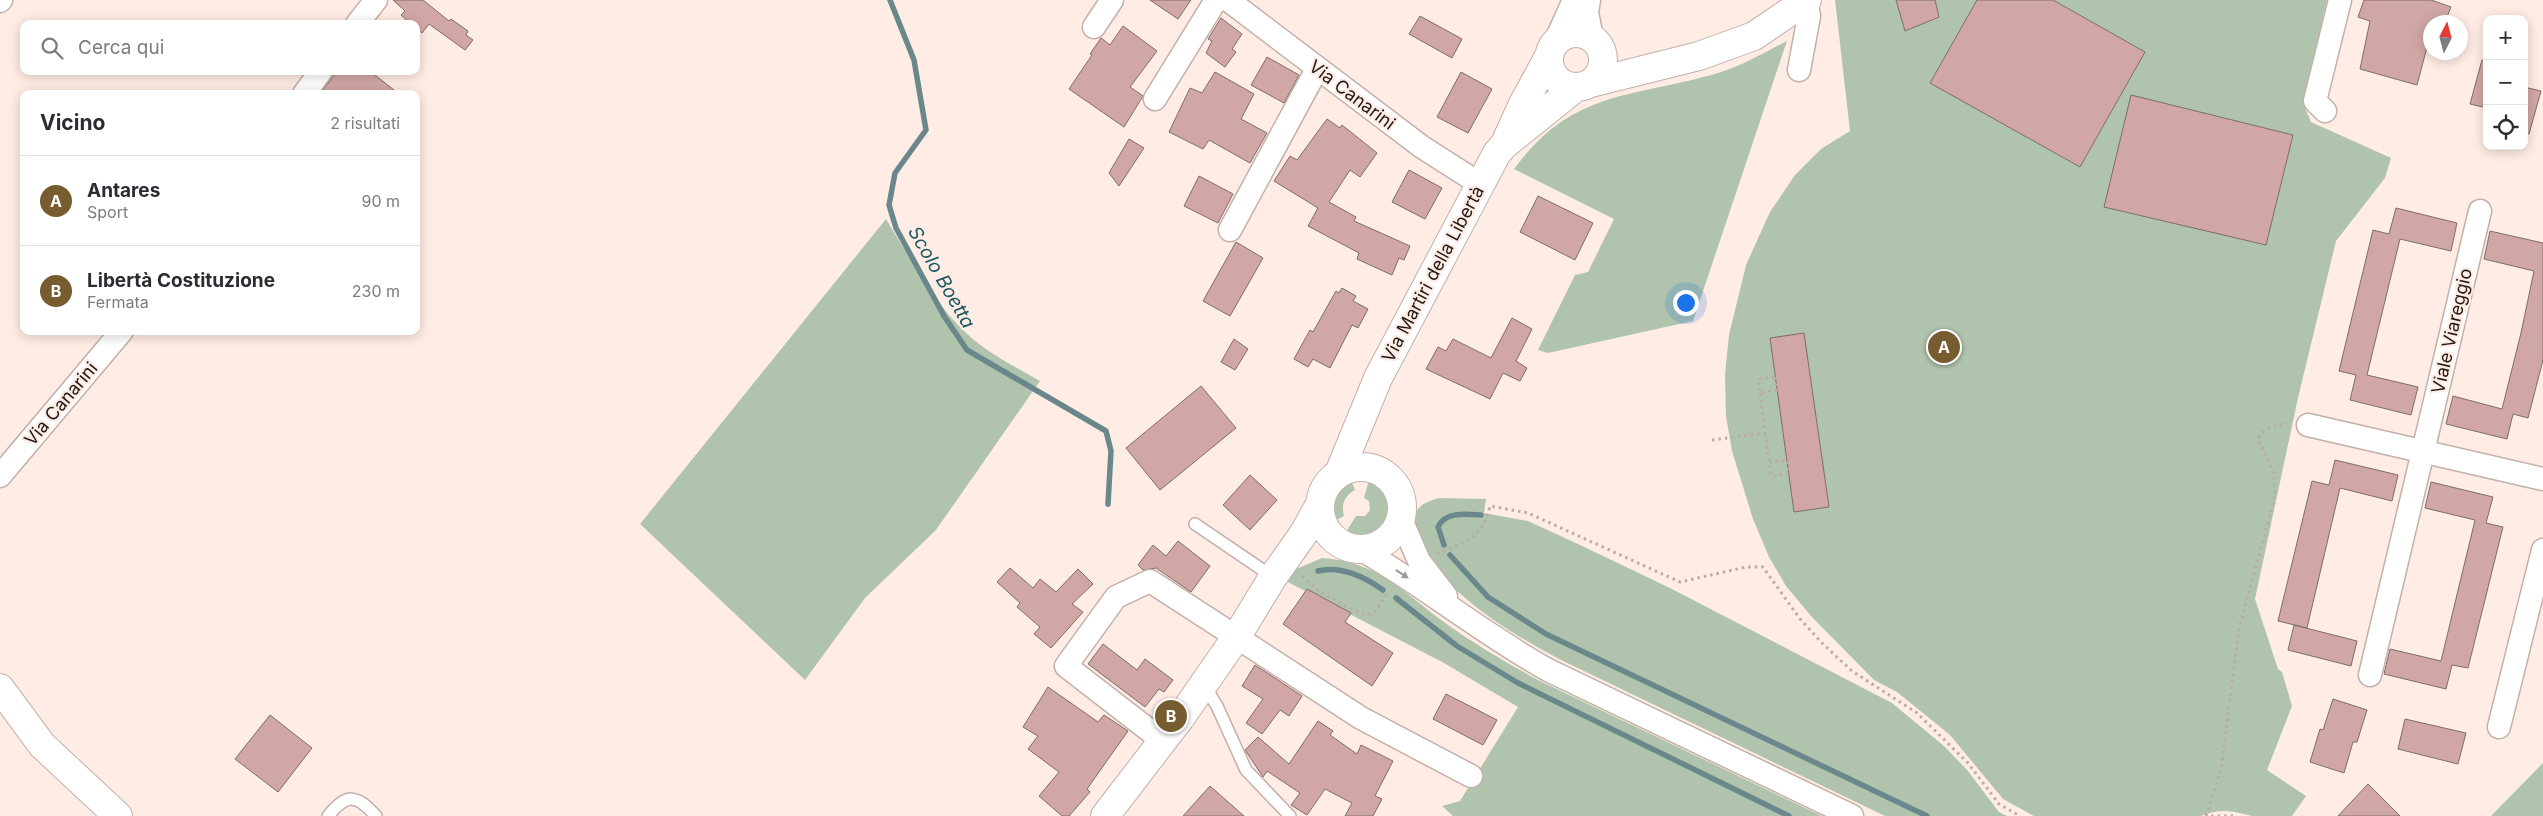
<!DOCTYPE html>
<html lang="it">
<meta charset="utf-8">
<style>
body{margin:0;font-family:Inter,sans-serif;background:#f2f2f3;color:#2b2b33}
.controls{position:absolute;right:15px;top:15px;display:grid;overflow:hidden;border-radius:10px;box-shadow:0 2px 12px #0003}
.controls button{width:45px;height:45px;display:grid;place-items:center;padding:0;border:0;border-bottom:1px solid #e1e1e2;background:#fff;color:#2b2b33;font:25px sans-serif}
.compass{position:absolute;left:2423px;top:15px;width:45px;height:45px;border-radius:50%;background:#fff;box-shadow:0 2px 12px #0003;rotate:6deg}
.you{position:absolute;left:1685px;top:302px;width:18px;height:18px;margin:-12px;border:4px solid #fff;border-radius:50%;background:#1a73e8;box-shadow:0 0 0 8px #1a73e833}
.badge{display:grid;place-items:center;width:32px;height:32px;border-radius:50%;background:#765c2e;color:#fff;font-size:16px;font-weight:700}
.pin{position:absolute;translate:-50% -50%;border:2px solid #fff;box-shadow:0 1px 5px #0006}
.list{margin:0;padding:0;list-style:none}
h2{display:flex;justify-content:space-between;align-items:center;height:65px;margin:0;padding:0 20px;font-size:21px}
h2 small{font-size:16px;font-weight:400;color:#7c7c81}
.list li{display:grid;grid-template-columns:32px 1fr auto;gap:15px;align-items:center;box-sizing:border-box;height:90px;padding:0 20px;border-top:1px solid #e1e1e2}
.list b{display:block;font-size:19px;white-space:nowrap}
.list p{margin:0;font-size:16px;white-space:nowrap;color:#7c7c81}
.list em{font-size:16px;font-style:normal;color:#7c7c81}
.icon{flex:none;width:28px;height:28px;fill:none;stroke:currentColor;stroke-width:2;stroke-linecap:round;stroke-linejoin:round}
.map{position:relative;flex:none;width:2543px;height:816px;overflow:hidden}
.search{position:absolute;background:#fff;box-shadow:0 2px 12px #0003;left:20px;top:20px;width:400px;height:55px;display:flex;align-items:center;gap:12px;box-sizing:border-box;padding:0 18px;border-radius:10px;color:#7c7c81;font-size:19px}
.panel{position:absolute;background:#fff;box-shadow:0 2px 12px #0003;left:20px;top:90px;width:400px;height:245px;border-radius:10px}
.map>svg:first-child{display:block}
.green{fill:#b0c4ad}
.lines{fill:none;stroke-linecap:round;stroke-linejoin:round}
.stream{stroke:#6a888c;stroke-width:5.5}
.building{fill:#d1a7a5;stroke:#7e6c6a}
.service-casing{stroke:#c2b0a9;stroke-width:14}
.minor-casing{stroke:#c2b0a9;stroke-width:25}
.tertiary-casing{stroke:#c2b0a9;stroke-width:30}
.secondary-casing{stroke:#c2b0a9;stroke-width:30}
.path{stroke:#baaba4;stroke-width:3;stroke-dasharray:2.5 4;stroke-linecap:butt}
.service{stroke:#fff;stroke-width:11}
.minor{stroke:#fff;stroke-width:22}
.tertiary{stroke:#fff;stroke-width:28}
.secondary{stroke:#fff;stroke-width:28}
.oneway{fill:#9b9897}
.labels{text-anchor:middle;stroke-width:4.5;stroke-linejoin:round;paint-order:stroke}
.street-label{font-size:18px;fill:#201a17;stroke:#ffece4}
.water-label{font-size:19px;font-style:italic;fill:#195861;stroke:#ffece4}
</style>
<div class="map">
<svg width="2543" height="816" viewBox="0 0 2543 816">
<rect width="100%" height="100%" fill="#ffece4"/>
<!-- green -->
<path class="green" d="M 1835,0 L 2327,0 L 2303,103 L 2311,122 L 2391,158 L 2385,178 L 2336,241 L 2298,398 L 2255,599 L 2278,669 L 2282,672 L 2292,706 L 2267,770 L 2306,796 L 2292,816 C 2280,816 2264,816 2252,816 C 2232,811 2220,808 2201,816 L 2034,816 L 2003,799 L 1950,735 L 1897,692 L 1874,680 L 1811,616 L 1786,586 L 1769,557 L 1753,519 L 1732,451 L 1726,416 L 1725,375 L 1729,335 L 1746,265 L 1770,212 L 1795,175 L 1821,149 L 1850,131 Z
M 1787,41 L 1693,321 L 1548,353 L 1538,350 L 1575,275 L 1588,272 L 1614,219 L 1514,169 C 1573,89 1632,98 1718,73 C 1742,66 1765,52 1787,41 Z
M 886,219 C 908,255 933,301 963,330 C 985,352 1014,366 1040,381 L 936,530 L 865,598 L 805,680 L 640,524 Z
M 1351,480 L 1355,490 C 1344,496 1341,505 1344,516 L 1335,521 C 1330,503 1335,489 1351,480 Z
M 1369,480 C 1409,500 1384,550 1346,532 L 1356,516 L 1365,516 L 1370,510 L 1369,501 L 1364,498 Z
M 1439,498 L 1486,499 L 1484,513 L 1528,521 L 1578,544 L 1672,589 L 1892,703 L 1944,746 L 1968,771 L 1999,812 L 2007,816 L 1885,816 L 1559,659 C 1506,630 1440,593 1418,533 C 1410,513 1418,503 1439,498 Z
M 1322,558 C 1378,561 1406,595 1448,625 C 1476,645 1506,662 1536,679 L 1822,816 L 1453,816 L 1442,806 L 1460,801 L 1518,707 L 1444,663 L 1282,579 L 1294,570 Z
M 2543,763 L 2543,816 L 2491,816 Z"/>
<g class="lines">
<!-- stream -->
<path class="stream" d="M 890,0 L 914,60 L 926,130 L 895,173 L 889,205 L 896,228 L 944,316 L 967,350 L 1106,431 L 1111,451 L 1108,504
M 1444,545 L 1438,527 C 1445,511 1467,514 1481,515
M 1450,555 L 1488,597 L 1546,634 L 1927,816
M 1318,571 C 1340,565 1365,577 1383,590
M 1396,598 L 1457,646 L 1518,683 L 1789,816"/>
</g>
<!-- building -->
<path class="building" d="M 393,0 L 423,0 L 449,21 L 451,19 L 468,31 L 466,35 L 473,40 L 465,50 L 429,24 L 422,33 L 416,28 L 416,24 L 411,24 L 401,15 L 405,11 Z
M 1150,0 L 1191,0 L 1178,19 Z
M 1896,0 L 1935,0 L 1939,17 L 1905,31 Z
M 1977,0 L 2053,0 L 2145,52 L 2080,167 L 1930,83 Z
M 2364,0 L 2431,0 L 2451,7 L 2445,22 L 2430,22 L 2430,36 L 2417,85 L 2360,69 L 2370,21 L 2358,17 Z
M 1420,16 L 1462,39 L 1452,58 L 1409,34 Z
M 1221,18 L 1242,34 L 1232,49 L 1236,52 L 1225,67 L 1206,53 L 1212,41 L 1208,39 Z
M 1123,26 L 1157,51 L 1130,87 L 1143,96 L 1124,127 L 1069,89 L 1092,55 L 1090,54 L 1101,38 L 1110,45 Z
M 1267,57 L 1299,75 L 1284,103 L 1251,85 Z
M 2482,60 L 2487,60 L 2487,108 L 2470,104 Z
M 337,71 L 370,71 L 399,94 L 320,94 Z
M 1215,72 L 1254,94 L 1241,119 L 1267,133 L 1250,163 L 1209,140 L 1203,149 L 1169,132 L 1190,88 L 1202,93 Z
M 1461,72 L 1492,89 L 1468,133 L 1437,117 Z
M 2524,87 L 2541,91 L 2529,134 L 2524,133 Z
M 2131,95 L 2293,135 L 2266,245 L 2104,207 Z
M 1327,119 L 1340,128 L 1342,125 L 1377,153 L 1360,177 L 1350,170 L 1329,202 L 1356,217 L 1354,221 L 1410,246 L 1404,260 L 1399,258 L 1392,275 L 1357,259 L 1359,253 L 1308,226 L 1318,208 L 1274,181 L 1290,156 L 1297,160 Z
M 1129,139 L 1144,148 L 1119,186 L 1109,173 Z
M 1409,170 L 1442,188 L 1425,219 L 1392,202 Z
M 1199,176 L 1233,194 L 1218,223 L 1184,206 Z
M 1538,196 L 1593,223 L 1575,260 L 1520,232 Z
M 2396,208 L 2457,223 L 2451,251 L 2400,239 L 2367,375 L 2418,387 L 2411,415 L 2350,400 L 2356,375 L 2339,371 L 2373,230 L 2389,234 Z
M 2490,231 L 2543,243 L 2543,360 L 2528,418 L 2513,414 L 2507,439 L 2446,424 L 2453,396 L 2502,409 L 2521,333 L 2534,271 L 2484,259 Z
M 1236,242 L 1263,258 L 1230,316 L 1203,301 Z
M 1342,288 L 1356,296 L 1353,301 L 1368,309 L 1358,328 L 1352,325 L 1330,368 L 1313,359 L 1308,367 L 1294,359 L 1310,330 L 1313,332 L 1336,291 L 1339,293 Z
M 1512,318 L 1532,329 L 1516,361 L 1527,368 L 1520,381 L 1503,373 L 1490,399 L 1426,369 L 1438,347 L 1446,351 L 1453,339 L 1491,358 Z
M 1804,333 L 1829,507 L 1794,512 L 1770,338 Z
M 1234,339 L 1248,349 L 1235,370 L 1221,362 Z
M 1201,386 L 1236,428 L 1160,490 L 1126,448 Z
M 2335,460 L 2398,475 L 2392,501 L 2340,488 L 2307,628 L 2278,621 L 2312,481 L 2329,485 Z
M 1250,475 L 1277,500 L 1250,530 L 1223,505 Z
M 2431,482 L 2493,497 L 2486,523 L 2503,527 L 2468,668 L 2452,665 L 2446,689 L 2384,674 L 2390,649 L 2441,661 L 2475,520 L 2425,508 Z
M 1178,541 L 1210,566 L 1191,592 L 1156,568 L 1143,570 L 1138,565 L 1153,545 L 1166,556 Z
M 1010,568 L 1033,588 L 1040,579 L 1056,592 L 1078,569 L 1093,584 L 1072,604 L 1083,612 L 1051,648 L 1034,634 L 1040,627 L 1017,607 L 1020,603 L 997,582 Z
M 1307,589 L 1351,613 L 1345,622 L 1393,653 L 1372,686 L 1283,624 Z
M 2294,625 L 2357,641 L 2351,666 L 2288,650 Z
M 1103,644 L 1137,670 L 1145,659 L 1173,680 L 1164,692 L 1159,689 L 1145,707 L 1088,664 Z
M 1255,665 L 1302,696 L 1289,716 L 1280,710 L 1262,734 L 1246,723 L 1263,699 L 1242,686 Z
M 1048,687 L 1098,722 L 1104,715 L 1128,731 L 1087,789 L 1090,792 L 1069,816 L 1062,816 L 1039,796 L 1059,772 L 1028,749 L 1038,736 L 1023,727 Z
M 1446,694 L 1497,720 L 1483,745 L 1433,719 Z
M 2333,699 L 2367,710 L 2357,742 L 2353,742 L 2344,773 L 2310,762 L 2320,729 L 2323,730 Z
M 270,715 L 312,748 L 278,792 L 235,759 Z
M 2405,719 L 2466,733 L 2458,764 L 2398,749 Z
M 1318,721 L 1333,731 L 1330,735 L 1357,754 L 1361,745 L 1393,761 L 1375,796 L 1382,799 L 1373,816 L 1345,816 L 1352,803 L 1325,789 L 1307,815 L 1291,805 L 1300,793 L 1267,771 L 1263,777 L 1245,750 L 1258,737 L 1289,764 Z
M 2368,784 L 2400,816 L 2338,816 Z
M 1210,786 L 1244,816 L 1183,816 Z"/>
<g class="lines">
<!-- service casing -->
<g class="service-casing">
<path id="service" d="M 1195,524 L 1273,577
M 1204,685 L 1217,706 L 1246,770 L 1290,816
M 328,816 C 347,793 356,794 376,816"/>
</g>
<!-- minor casing -->
<g class="minor-casing">
<path id="minor" d="M 1228,0 L 1422,147 L 1480,184
M 1589,0 L 1587,12 L 1592,38
M 0,1 L 1,0
M 357,24 L 376,0
M 1094,27 L 1112,0
M 1555,42 L 1574,0
M 1799,70 L 1809,16 L 1806,1
M 304,94 L 321,71
M 1155,99 L 1216,0
M 2325,111 L 2315,101 L 2340,0
M 1230,230 L 1317,69
M 2308,425 L 2543,479
M 0,476 L 122,331
M 1401,519 L 1419,561 L 1446,596
M 1360,549 C 1425,586 1483,634 1548,670 L 1852,816
M 2370,675 L 2480,211
M 2499,727 L 2543,550
M 1163,741 L 1066,666 L 1116,597 L 1150,581 L 1361,718 L 1471,776"/>
</g>
<!-- tertiary casing -->
<g class="tertiary-casing">
<path id="tertiary" d="M1549 60a27 27 0 1 1 54 0a27 27 0 1 1-54 0Z
M 1591,83 L 1699,56 L 1754,36 L 1807,0
M 1507,139 L 1522,106 L 1548,58
M1320 508a41 41 0 1 1 82 0a41 41 0 1 1-82 0Z
M 1339,473 L 1378,378 L 1497,153 L 1504,145 L 1575,88
M 1105,816 L 1181,717 L 1237,636 L 1273,577 L 1304,533 L 1320,504"/>
</g>
<!-- secondary casing -->
<g class="secondary-casing">
<path id="secondary" d="M 0,688 L 42,745 L 118,816"/>
</g>
<!-- path -->
<path class="path" d="M 1775,377 L 1777,390 L 1760,393 L 1758,379 Z
M 1765,433 L 1771,476 L 1789,474 L 1787,460 L 1769,462
M 1712,440 L 1765,433 L 1760,393
M 1437,554 C 1466,541 1482,539 1490,506 L 1528,513 L 1680,582 L 1746,567 L 1763,567 L 1800,619 L 1823,644 L 1852,671 L 1917,713 L 1968,763 L 1999,804 L 2020,816
M 1302,576 L 1318,591 L 1361,614 L 1372,614 L 1376,611 L 1389,591
M 2206,816 L 2221,770 L 2239,628 L 2271,512 L 2275,491 L 2274,474 L 2258,439 C 2262,428 2278,425 2288,424
M 2211,816 L 2236,816"/>
<!-- service -->
<use href="#service" class="service"/>
<!-- minor -->
<use href="#minor" class="minor"/>
<!-- tertiary -->
<use href="#tertiary" class="tertiary"/>
<!-- secondary -->
<use href="#secondary" class="secondary"/>
</g>
<!-- one-way arrows -->
<defs><path id="oneway-solid" d="M-6-.8H1V-3.2L6.5 0L1 3.2V.8H-6Z" transform="scale(1.25)"/></defs>
<use class="oneway" href="#oneway-solid" transform="translate(1402 574) rotate(33)"/>
<g class="labels">
<!-- street labels -->
<g class="street-label">
<text transform="translate(1352 95) rotate(37)" y="6">Via Canarini</text>
<text transform="translate(1433 274) rotate(-62)" y="6">Via Martiri della Libertà</text>
<text transform="translate(2452 331) rotate(-77)" y="6">Viale Viareggio</text>
<text transform="translate(61 404) rotate(-50)" y="6">Via Canarini</text>
</g>
<!-- water labels -->
<g class="water-label">
<text transform="translate(942 277) rotate(60)" y="7">Scolo Boetta</text>
</g>
</g>
</svg>
<div class="controls">
<button>+</button>
<button>−</button>
<button><svg class="icon" aria-label="locate" viewBox="0 0 24 24"><circle cx="12" cy="12" r="6"/><path d="M12 2v4M12 18v4M2 12h4M18 12h4"/></svg></button>
</div>
<svg class="compass" viewBox="-18 -18 36 36"><path d="M0-13l5 13h-10z" fill="#e53935"/><path d="M0 13l5-13h-10z" fill="#7c7c81"/></svg>
<div class="you"></div>
<div class="pin badge" style="left:1944px;top:347px">A</div>
<div class="pin badge" style="left:1171px;top:716px">B</div>
<div class="search"><svg class="icon" aria-label="search" viewBox="0 0 24 24"><circle cx="10" cy="10" r="6"/><path d="M15 15l6 6"/></svg>Cerca qui</div>
<section class="panel">
<h2>Vicino<small>2 risultati</small></h2>
<ul class="list">
<li><span class="badge">A</span><div><b>Antares</b><p>Sport</p></div><em>90 m</em></li>
<li><span class="badge">B</span><div><b>Libertà Costituzione</b><p>Fermata</p></div><em>230 m</em></li>
</ul>
</section>
</div>
